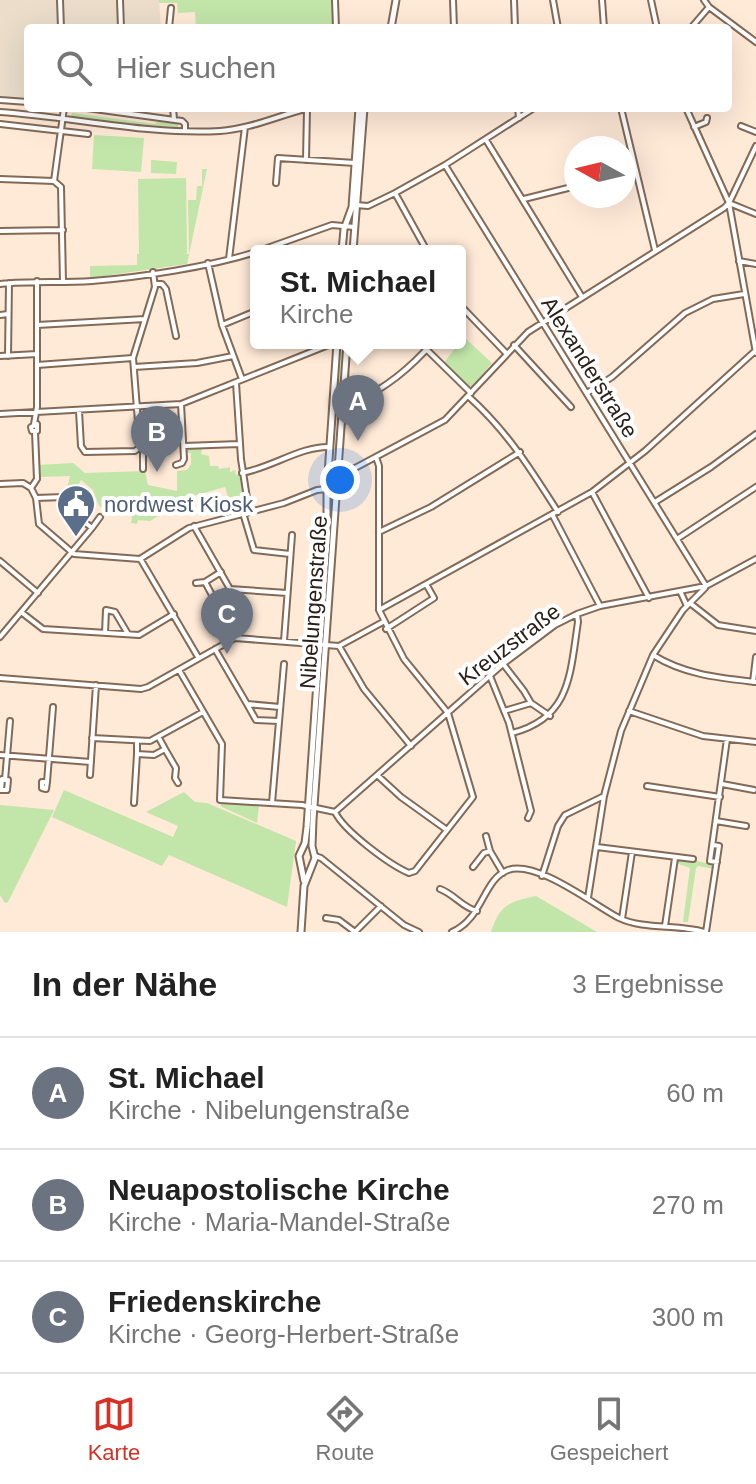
<!DOCTYPE html>
<html lang="de">
<meta charset="utf-8">
<style>
body{margin:0;font-family:Arial,sans-serif;background:#f2f2f2;color:#222}
.compass{position:absolute;left:564px;top:136px;width:72px;height:72px;border-radius:50%;background:#fff;box-shadow:0 8px 32px #0002;rotate:278deg}
.you{position:absolute;left:340px;top:480px;width:28px;height:28px;margin:-20px;border:6px solid #fff;border-radius:50%;background:#1a73e8;box-shadow:0 0 0 12px #1a73e833}
.badge{display:grid;place-items:center;width:52px;height:52px;border-radius:50%;background:#d93025;color:#fff;font-size:26px;font-weight:700}
.pin{position:absolute;translate:-50% -66px;filter:drop-shadow(0 2px 4px #0008)}
.pin::after{content:'';position:absolute;top:42px;width:28px;height:24px;background:inherit;clip-path:polygon(0 0,100% 0,50% 100%)}
.popup{position:absolute;left:250px;top:245px;width:216px;height:104px;box-sizing:border-box;display:grid;place-content:center;border-radius:8px;background:#fff;filter:drop-shadow(0 2px 6px #0005);font-size:26px;white-space:nowrap;color:#767676}
.popup b{font-size:30px;color:#222}
.popup::after{content:'';position:absolute;left:50%;top:100%;margin-left:-16px;border:16px solid transparent;border-top-color:#fff}
.list{margin:0;padding:0;list-style:none}
h2{display:flex;justify-content:space-between;align-items:center;height:104px;margin:0;padding:0 32px;font-size:34px}
h2 small{font-size:26px;font-weight:400;color:#767676}
.list li{display:grid;grid-template-columns:52px 1fr auto;gap:24px;align-items:center;box-sizing:border-box;height:112px;padding:0 32px;border-top:2px solid #e0e0e0}
.list b{display:block;font-size:30px;white-space:nowrap}
.list p{margin:0;font-size:26px;white-space:nowrap;color:#767676}
.list em{font-size:26px;font-style:normal;color:#767676}
.icon{flex:none;width:44px;height:44px;fill:none;stroke:currentColor;stroke-width:2;stroke-linecap:round;stroke-linejoin:round}
.map{position:relative;flex:none;width:756px;height:932px;overflow:hidden}
.search{position:absolute;background:#fff;box-shadow:0 8px 32px #0002;left:24px;right:24px;top:24px;height:88px;display:flex;align-items:center;gap:20px;box-sizing:border-box;padding:0 28px;border-radius:8px;color:#767676;font-size:30px}
.sheet{height:440px;background:#fff}
nav{display:flex;justify-content:space-around;align-items:center;box-sizing:border-box;height:112px;border-top:2px solid #e0e0e0;background:#fff;font-size:22px;color:#767676}
nav a{display:grid;justify-items:center;gap:4px}
nav .on{color:#d93025}
.map>svg:first-child{display:block}
.commercial{fill:#ebddca}
.green{fill:#c2e5a9}
.lines{fill:none;stroke-linecap:round;stroke-linejoin:round}
.street-casing{stroke:#826a57;stroke-width:8}
.secondary-casing{stroke:#826a57;stroke-width:9}
.street{stroke:#fff;stroke-width:4}
.secondary{stroke:#fff;stroke-width:5}
.labels{text-anchor:middle;stroke-width:8;stroke-linejoin:round;paint-order:stroke}
.street-label{font-size:22px;fill:#2a2018;stroke:#fff}
.service-label{font-size:22px;fill:#4e5e75;stroke:#fff;text-anchor:start}
</style>
<div class="map">
<svg width="756" height="932" viewBox="0 0 756 932">
<rect width="100%" height="100%" fill="#ffe9d7"/>
<!-- commercial -->
<path class="commercial" d="M 0,0 L 159,0 L 161,28 L 28,28 L 28,101 L 0,98 Z"/>
<!-- green -->
<path class="green" d="M 159,0 L 332,0 L 333,28 L 196,28 L 195,12 L 178,13 L 177,3 L 159,3 Z
M 72,113 L 155,124 L 159,120 L 178,123 L 178,127 L 132,125 L 71,117 Z
M 94,135 L 144,138 L 141,172 L 92,169 Z
M 151,160 L 177,162 L 176,174 L 151,173 Z
M 202,169 L 207,169 L 187,264 L 90,278 L 90,266 L 137,265 L 137,254 L 139,254 L 138,179 L 186,178 L 187,253 L 183,253 L 189,254 L 188,200 L 196,200 L 197,186 L 202,186 Z
M 464,337 L 492,363 L 472,386 L 466,386 L 442,365 Z
M 337,351 L 345,352 L 341,408 L 333,408 Z
M 203,447 L 201,454 L 209,456 L 210,466 L 218,466 L 219,469 L 230,467 L 230,472 L 235,470 L 236,475 L 239,474 L 246,505 L 243,508 L 232,510 L 225,487 L 186,498 L 183,508 L 177,505 L 150,521 L 138,520 L 137,524 L 131,523 L 132,516 L 119,499 L 108,499 L 106,510 L 99,506 L 93,490 L 81,480 L 73,495 L 66,492 L 70,476 L 39,477 L 38,465 L 73,463 L 85,473 L 145,471 L 148,485 L 177,491 L 177,471 L 187,470 L 191,464 L 191,453 L 186,453 L 186,449 Z
M 64,790 L 173,837 L 178,826 L 146,812 L 184,792 L 195,802 L 207,803 L 296,841 L 287,907 L 169,855 L 162,866 L 52,817 Z
M 223,802 L 259,805 L 257,823 L 220,806 Z
M 0,805 L 54,810 L 8,902 L 5,903 L 0,895 Z
M 679,860 L 692,862 L 693,860 L 715,865 L 714,869 L 698,866 L 696,868 L 688,922 L 683,922 L 690,868 L 676,863 Z
M 536,896 L 597,932 L 491,932 C 500,904 509,902 536,896 Z"/>
<g class="lines">
<!-- street casing -->
<g class="street-casing">
<path id="street" d="M 60,0 L 61,28
M 120,0 L 121,28
M 335,0 L 336,28
M 453,0 L 454,28
M 514,0 L 515,28
M 553,0 L 558,28
M 602,0 L 604,28
M 651,0 L 657,28
M 704,0 L 709,7 L 756,42
M 169,28 L 171,8
M 691,28 L 709,7
M 0,100 L 28,102
M 87,108 L 182,121 L 185,124 L 185,131
M 173,108 L 174,119
M 518,108 L 519,118
M 621,108 L 655,250
M 686,108 L 729,203 L 756,353
M 0,112 C 74,117 146,135 220,131 C 250,129 280,115 309,108
M 0,124 L 88,134
M 741,126 L 756,132
M 694,127 L 706,122 L 707,118
M 486,140 L 582,297
M 306,160 L 307,109
M 445,165 L 706,586
M 624,174 L 636,171
M 0,179 L 54,181
M 276,183 L 278,158 L 355,163
M 395,193 L 427,251
M 524,199 L 576,186
M 729,203 L 756,214
M 356,205 L 368,206 L 395,193 L 445,165 L 534,108
M 0,231 L 63,230
M 259,251 L 332,225 L 354,227
M 229,259 L 245,127
M 739,261 L 756,264
M 208,263 L 222,325 L 242,379
M 63,282 L 61,187 L 54,181 L 64,108
M 0,284 C 31,281 61,283 92,281 C 143,277 208,267 256,252
M 155,284 L 162,284 L 166,289 L 176,336
M 460,305 L 506,353
M 0,315 L 8,314
M 37,325 L 145,319
M 222,325 L 256,311
M 420,343 L 471,393
M 514,345 L 571,407
M 0,356 L 37,354
M 8,356 L 9,283
M 37,365 L 133,358
M 134,367 L 197,363 L 233,356
M 236,383 L 241,459 L 249,511
M 587,393 L 612,377 L 685,313 L 713,299 L 744,294
M 468,396 C 507,431 530,468 558,512
M 343,400 C 370,403 407,370 425,351
M 79,411 L 81,446 L 85,452 L 135,451 L 140,447 L 133,358 L 155,287 L 153,272
M 0,414 L 181,404 L 331,344 L 337,344
M 34,424 L 37,407 L 37,281
M 37,424 L 37,431 L 32,431 L 31,427 Z
M 184,446 L 239,444
M 140,447 L 143,450 L 143,469
M 176,465 L 182,463 L 184,459 L 181,404
M 242,473 C 273,467 301,446 330,447
M 328,475 L 355,468 L 445,420 L 528,332 L 724,208 L 729,203 L 756,146
M 0,484 L 23,483 L 31,488
M 31,488 L 36,498 L 39,524 L 74,554 L 140,559 L 189,528 L 284,503 L 317,490 L 327,489 L 337,483
M 31,488 L 37,479 L 35,432
M 592,492 L 649,598
M 655,502 L 711,467 L 756,434
M 243,513 L 254,550 L 290,554
M 553,516 L 600,606
M 194,526 L 230,589
M 92,528 L 100,517
M 379,532 L 431,507 L 520,452
M 677,539 L 756,487
M 141,560 L 198,657
M 0,561 L 38,593
M 205,582 L 235,638
M 196,583 L 205,582 L 221,572
M 681,593 L 687,606
M 214,598 L 230,589 L 287,593
M 690,603 L 718,625 L 756,631
M 379,610 L 592,492 L 645,451 L 754,352
M 21,612 L 43,629 L 139,635 L 174,614
M 386,629 L 434,598 L 426,584
M 105,633 L 106,610 L 115,612 L 128,634
M 0,637 L 92,528 L 74,514 L 74,503 L 64,497 L 36,498
M 284,641 L 292,535
M 339,646 L 364,689 L 411,746
M 215,649 L 247,704 L 280,707
M 653,655 C 685,675 720,678 756,682
M 504,665 L 524,691 L 531,703 L 550,716
M 179,670 L 222,744 L 220,800 L 302,805 L 335,812 L 503,664 L 555,625 L 577,614 L 600,606 L 706,586 L 756,559
M 490,676 L 509,723 L 531,811 L 528,818
M 0,678 L 141,689 L 148,687 L 235,638 L 339,646 L 383,622
M 753,682 L 756,657
M 247,704 L 256,720 L 279,721
M 504,711 L 531,703
M 629,711 L 703,736 L 756,742
M 512,733 C 571,718 570,674 578,622 L 577,614
M 92,738 L 150,741 L 203,712
M 137,742 L 137,754 L 154,755 L 165,749 L 159,738
M 165,749 L 176,768 L 175,778 L 178,783
M 0,755 L 91,762
M 90,775 L 96,685
M 377,775 L 401,797 L 447,830
M 5,780 L 2,779 L 1,790 L 7,790 L 8,780 L 5,780 L 10,721
M 47,782 L 46,789 L 42,788 L 42,782 L 47,782 L 53,707
M 722,784 L 754,790
M 647,786 L 720,797
M 134,803 L 137,754
M 272,803 L 284,664
M 335,812 C 344,831 390,865 409,873 L 415,871 L 473,797 L 448,713 L 404,659 L 379,610 L 379,466 L 376,457
M 716,821 L 746,826
M 486,836 L 490,851 L 503,873
M 597,847 L 693,859
M 315,856 L 321,858 L 404,925 L 419,932
M 717,862 L 710,861 L 727,739
M 473,867 L 484,853 L 490,851
M 542,876 L 558,826 L 565,815 L 604,796
M 440,889 C 454,894 463,908 477,911
M 588,898 L 604,796 L 621,731 L 653,655 L 683,610 L 705,588
M 326,918 L 339,920 L 355,932 L 381,906
M 622,919 L 632,852
M 665,926 L 675,858
M 452,932 C 483,919 483,879 508,870 C 537,860 594,905 619,918 C 644,930 678,924 704,932
M 706,932 L 719,846 L 713,845"/>
</g>
<!-- secondary casing -->
<g class="secondary-casing">
<path id="secondary" d="M 391,28 L 396,0
M 342,251 L 344,229 L 352,207 L 359,108
M 353,251 L 364,108
M 304,881 L 299,856 L 305,843 L 307,827 L 327,536 L 327,489 L 337,343
M 301,932 L 304,886 L 315,858 L 312,846 L 313,820 L 347,343"/>
</g>
<!-- street -->
<use href="#street" class="street"/>
<!-- secondary -->
<use href="#secondary" class="secondary"/>
</g>
<!-- icons -->
<defs>
<g id="civic-pin" transform="scale(2)"><path d="M0 17L-7.5 6A9.5 9.5 0 1 1 7.5 6Z" fill="#5c6f8a" stroke="#fff"/><path d="M-.6-6.5H3V-4.5H.6V-3L4-1V1h2V6H-6V1h2V-1L-.6-3ZM-1.2 2.5V6h2.4V2.5Z" fill="#fff"/></g>
</defs>
<g fill-rule="evenodd">
<use href="#civic-pin" x="76" y="504"/>
</g>
<g class="labels">
<!-- street labels -->
<g class="street-label">
<text transform="translate(590 367) rotate(58)" y="8">Alexanderstraße</text>
<text transform="translate(313 602) rotate(-86)" y="8">Nibelungenstraße</text>
<text transform="translate(509 644) rotate(-37)" y="8">Kreuzstraße</text>
</g>
<!-- service labels -->
<g class="service-label">
<text x="104" y="512">nordwest Kiosk</text>
</g>
</g>
</svg>
<svg class="compass" viewBox="-18 -18 36 36"><path d="M0-13l5 13h-10z" fill="#e53935"/><path d="M0 13l5-13h-10z" fill="#767676"/></svg>
<div class="you"></div>
<div class="pin badge" style="left:358px;top:441px;background:#6b7280">A</div>
<div class="popup"><b>St. Michael</b>Kirche</div>
<div class="pin badge" style="left:157px;top:472px;background:#6b7280">B</div>
<div class="pin badge" style="left:227px;top:654px;background:#6b7280">C</div>
<div class="search"><svg class="icon" aria-label="search" viewBox="0 0 24 24"><circle cx="10" cy="10" r="6"/><path d="M15 15l6 6"/></svg>Hier suchen</div>
</div>
<section class="sheet">
<h2>In der Nähe<small>3 Ergebnisse</small></h2>
<ul class="list">
<li><span class="badge" style="background:#6b7280">A</span><div><b>St. Michael</b><p>Kirche · Nibelungenstraße</p></div><em>60 m</em></li>
<li><span class="badge" style="background:#6b7280">B</span><div><b>Neuapostolische Kirche</b><p>Kirche · Maria-Mandel-Straße</p></div><em>270 m</em></li>
<li><span class="badge" style="background:#6b7280">C</span><div><b>Friedenskirche</b><p>Kirche · Georg-Herbert-Straße</p></div><em>300 m</em></li>
</ul>
</section>
<nav>
<a class="on"><svg class="icon" aria-label="map" viewBox="0 0 24 24"><path d="M3 6l6-2 6 2 6-2v14l-6 2-6-2-6 2zM9 4v14M15 6v14"/></svg>Karte</a>
<a><svg class="icon" aria-label="directions" viewBox="0 0 24 24"><path d="M12 3l9 9-9 9-9-9zM9 14v-3h6M13 9l2 2-2 2"/></svg>Route</a>
<a><svg class="icon" aria-label="saved" viewBox="0 0 24 24"><path d="M7 4h10v16l-5-4-5 4z"/></svg>Gespeichert</a>
</nav>
